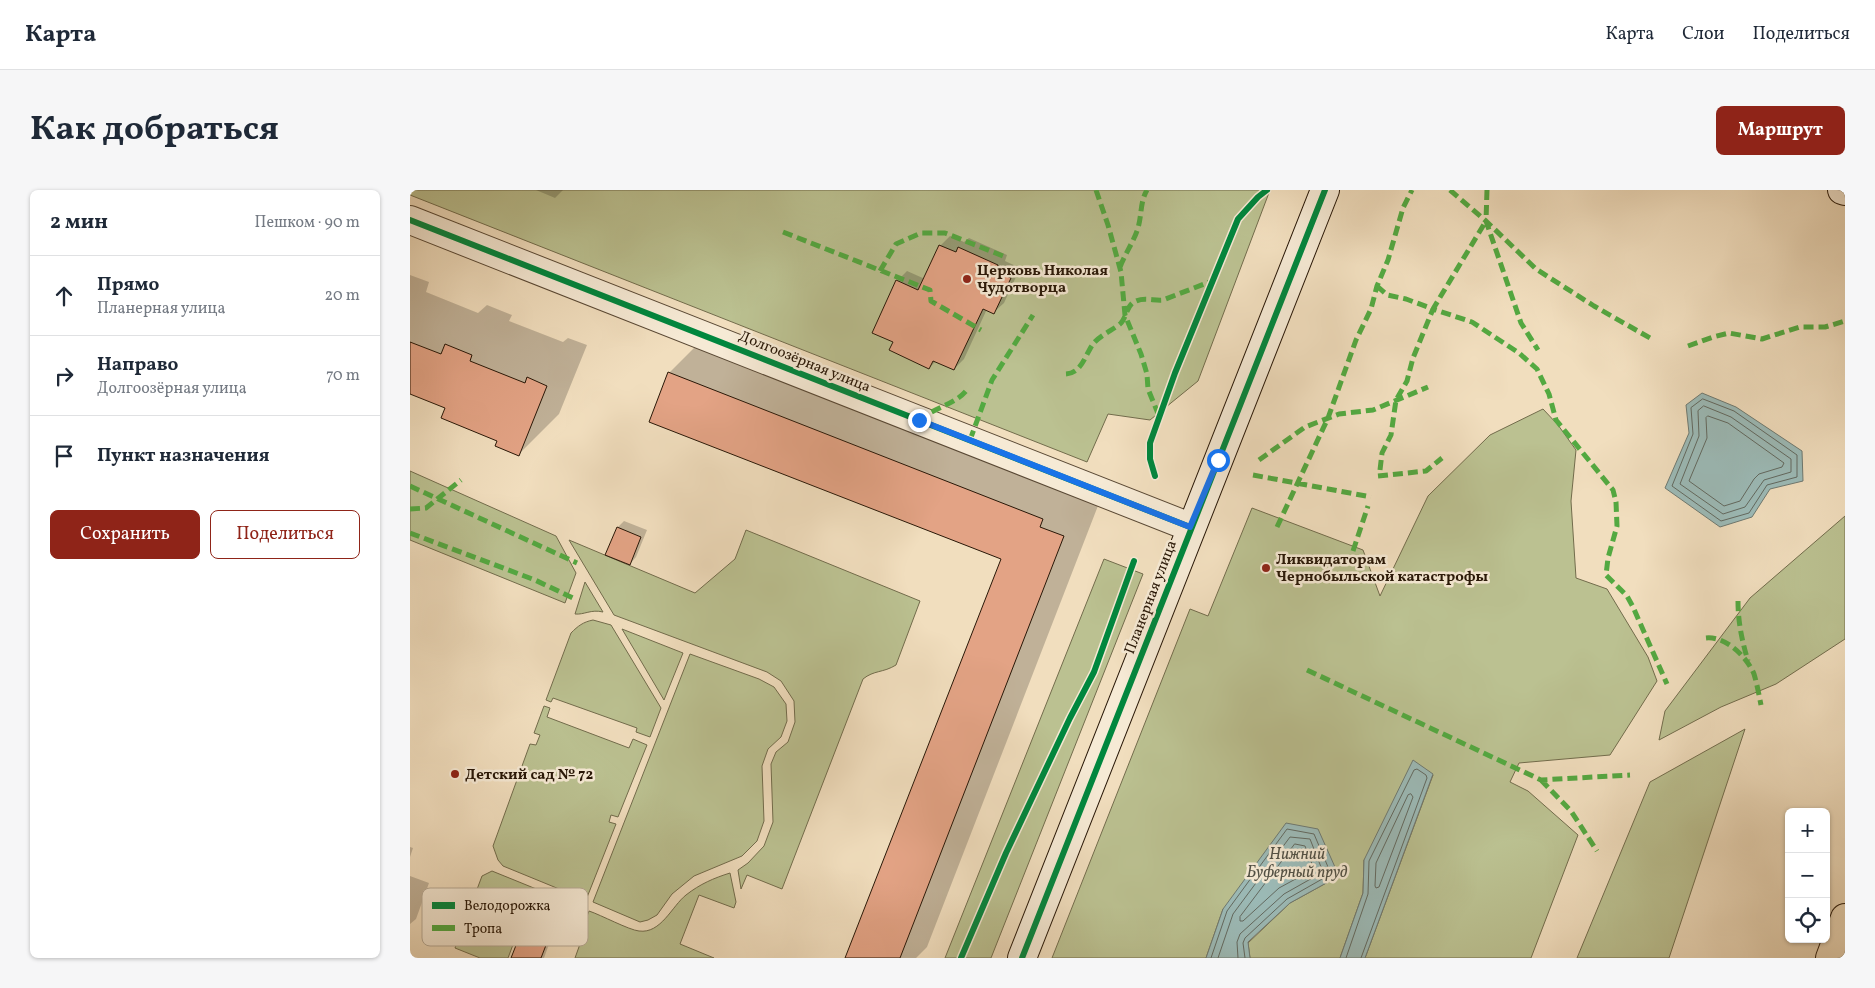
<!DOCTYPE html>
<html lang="ru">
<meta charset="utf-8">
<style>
body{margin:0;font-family:Vollkorn,serif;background:#f6f6f7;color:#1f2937}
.controls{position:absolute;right:15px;bottom:15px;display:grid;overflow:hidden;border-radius:8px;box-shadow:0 1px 4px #0004}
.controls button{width:45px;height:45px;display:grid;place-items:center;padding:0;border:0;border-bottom:1px solid #e0e1e3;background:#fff;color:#1f2937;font:25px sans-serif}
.stop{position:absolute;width:15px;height:15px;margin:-11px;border:4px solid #1a73e8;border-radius:50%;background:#fff}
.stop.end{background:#1a73e8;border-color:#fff;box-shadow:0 1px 5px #0008}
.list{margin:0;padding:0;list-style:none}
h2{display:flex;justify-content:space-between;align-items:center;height:65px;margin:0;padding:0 20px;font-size:21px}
h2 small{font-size:16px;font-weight:400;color:#747a83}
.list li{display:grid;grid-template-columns:32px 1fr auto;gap:15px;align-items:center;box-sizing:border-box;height:80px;padding:0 20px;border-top:1px solid #e0e1e3}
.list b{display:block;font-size:19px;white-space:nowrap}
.list p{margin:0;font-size:16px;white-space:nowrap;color:#747a83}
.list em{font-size:16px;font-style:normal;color:#747a83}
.actions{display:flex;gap:10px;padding:15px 20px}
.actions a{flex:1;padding:11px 0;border:1px solid #8f2418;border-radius:8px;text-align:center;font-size:18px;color:#8f2418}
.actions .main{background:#8f2418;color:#fff}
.icon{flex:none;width:28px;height:28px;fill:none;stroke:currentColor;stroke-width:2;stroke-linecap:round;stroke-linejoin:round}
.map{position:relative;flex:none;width:1435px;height:768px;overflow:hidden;border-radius:8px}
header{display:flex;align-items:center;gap:30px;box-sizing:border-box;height:70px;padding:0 25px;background:#fff;border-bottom:1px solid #e0e1e3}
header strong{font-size:24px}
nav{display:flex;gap:28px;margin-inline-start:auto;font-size:18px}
.intro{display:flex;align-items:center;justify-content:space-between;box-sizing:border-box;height:120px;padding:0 30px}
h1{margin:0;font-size:35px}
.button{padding:12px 22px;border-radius:8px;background:#8f2418;color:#fff;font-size:18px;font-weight:700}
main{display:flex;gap:30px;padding:0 30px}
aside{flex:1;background:#fff;border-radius:8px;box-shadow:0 1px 4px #0004}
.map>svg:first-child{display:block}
.green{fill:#bbc191;stroke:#726c4c}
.water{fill:#9cbbb8;stroke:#6e7971}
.shadow{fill:#0003}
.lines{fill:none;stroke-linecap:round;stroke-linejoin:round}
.shore{stroke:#626960;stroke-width:1}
.building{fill:#e3a385;stroke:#281707}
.street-casing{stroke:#5a4935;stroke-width:30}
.secondary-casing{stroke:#281707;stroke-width:30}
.highway-casing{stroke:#281707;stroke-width:30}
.street{stroke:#f6ead5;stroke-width:28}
.secondary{stroke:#f6ead5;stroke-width:28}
.highway{stroke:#f1debe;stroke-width:28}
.quiet{stroke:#53a941;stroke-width:5;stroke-dasharray:10 5;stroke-linecap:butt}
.cycleway-casing{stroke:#f6ead5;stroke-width:9}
.cycleway{stroke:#00873e;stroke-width:6}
.route{stroke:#1a73e8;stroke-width:6}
.poi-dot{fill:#8f2418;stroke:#f6ead5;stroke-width:2}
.labels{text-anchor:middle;stroke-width:5;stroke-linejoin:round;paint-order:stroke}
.poi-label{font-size:15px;font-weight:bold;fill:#281707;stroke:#f6ead5;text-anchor:start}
.street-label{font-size:15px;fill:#281707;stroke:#f6ead5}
.water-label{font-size:16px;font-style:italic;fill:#515045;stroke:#f6ead5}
.key{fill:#f6ead5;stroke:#b8ab97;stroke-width:1}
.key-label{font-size:14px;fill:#281707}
</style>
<header>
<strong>Карта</strong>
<nav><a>Карта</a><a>Слои</a><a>Поделиться</a></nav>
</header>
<div class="intro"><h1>Как добраться</h1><a class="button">Маршрут</a></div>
<main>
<aside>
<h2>2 мин<small>Пешком · 90 m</small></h2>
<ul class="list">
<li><svg class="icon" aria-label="ahead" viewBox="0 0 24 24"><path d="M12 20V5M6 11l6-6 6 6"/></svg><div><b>Прямо</b><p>Планерная улица</p></div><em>20 m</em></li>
<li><svg class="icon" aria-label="right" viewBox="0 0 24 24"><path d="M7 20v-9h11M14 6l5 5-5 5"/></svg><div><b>Направо</b><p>Долгоозёрная улица</p></div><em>70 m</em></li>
<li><svg class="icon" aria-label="arrive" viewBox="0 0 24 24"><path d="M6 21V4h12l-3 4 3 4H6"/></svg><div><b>Пункт назначения</b></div></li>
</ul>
<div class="actions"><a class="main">Сохранить</a><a>Поделиться</a></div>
</aside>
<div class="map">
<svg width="1435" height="768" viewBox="0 0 1435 768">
<rect width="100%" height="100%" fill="#f1debe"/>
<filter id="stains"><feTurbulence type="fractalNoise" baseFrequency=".004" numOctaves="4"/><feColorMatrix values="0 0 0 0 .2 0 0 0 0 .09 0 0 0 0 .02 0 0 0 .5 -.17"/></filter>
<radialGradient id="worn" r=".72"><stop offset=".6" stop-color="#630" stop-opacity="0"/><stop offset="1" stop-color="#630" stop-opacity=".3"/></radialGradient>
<!-- green -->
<path class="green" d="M 0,0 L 860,0 L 788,191 L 740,230 L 698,224 L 677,272 L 0,5 Z
M 1133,219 L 1148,235 L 1166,260 L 1161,311 L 1166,388 L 1197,399 L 1238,467 L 1247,491 L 1200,565 L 1109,573 L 1100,592 L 1118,601 L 1168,645 L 1121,768 L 955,768 L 1023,585 L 954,670 L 953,703 L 930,768 L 840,768 L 838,753 L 880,713 L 929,686 L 813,719 L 796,768 L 642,768 L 780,419 L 798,426 L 842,318 L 953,360 L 970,406 L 1018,306 L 1080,245 Z
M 0,281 L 146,346 L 166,383 L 155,413 L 0,350 Z
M 1435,326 L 1435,449 L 1366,494 L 1311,517 L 1249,550 L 1255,521 L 1340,408 Z
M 336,340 L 510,411 L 486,475 C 473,483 464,480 453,489 L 372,699 L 337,685 L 331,699 L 328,680 L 338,673 L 354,656 L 363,632 L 361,574 L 366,562 L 378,552 L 385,532 L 384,511 L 371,491 L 357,482 L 204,425 L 159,350 L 285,403 L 325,369 Z
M 694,369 L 733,384 L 581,768 L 535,768 Z
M 175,392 L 193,422 C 181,419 174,425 165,424 Z
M 183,430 L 201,435 L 251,518 L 240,547 L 226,542 L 227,538 L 143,508 L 141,512 L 136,510 L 161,443 C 168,436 173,432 183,430 Z
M 212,439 L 273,463 L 254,510 Z
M 280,464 L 349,489 L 364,497 L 376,514 L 377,531 L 371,547 L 358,559 L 352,576 L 354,631 L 347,651 L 332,666 L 284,686 L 262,704 L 247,725 L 238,730 L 230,732 L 183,712 Z
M 134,516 L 140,518 L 137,527 L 219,558 L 223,549 L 237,555 L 208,627 L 201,625 L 199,632 L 206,634 L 176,710 L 93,676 L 88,670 L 83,656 L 120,554 L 126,555 L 130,545 L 124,543 Z
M 1335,539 L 1259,768 L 1167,768 L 1240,592 Z
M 82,681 L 173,718 L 160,751 L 138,742 L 136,746 L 110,736 L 98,768 L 70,768 L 45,758 L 72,686 Z
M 320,683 L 326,712 L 324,718 L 289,705 L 270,754 L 304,768 L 165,768 L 170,754 L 167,753 L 179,721 C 191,725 219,740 229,741 C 251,744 262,716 276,705 C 290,694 304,688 320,683 Z"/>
<!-- water -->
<path class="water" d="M 1292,203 L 1326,217 L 1392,261 L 1393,291 L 1360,299 L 1342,327 L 1310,337 L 1255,298 L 1279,243 L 1276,215 Z
M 1003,570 L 1023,584 L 955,768 L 930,768 L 953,703 L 954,670 Z
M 876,633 L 908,639 L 929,686 L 880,713 L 838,752 L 840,768 L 796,768 L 813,719 Z"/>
<!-- shadow -->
<path class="shadow" d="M 126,0 L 153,0 L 145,8 Z
M 540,46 L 554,52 L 559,48 L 597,65 L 595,71 L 610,78 L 594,113 L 584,122 L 577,119 L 554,169 L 544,179 L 526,171 L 519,178 L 485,151 L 487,91 L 497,81 L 515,89 L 530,56 Z
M 0,85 L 19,92 L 16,102 L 68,123 L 77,115 L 102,125 L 99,131 L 153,152 L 158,148 L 177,155 L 149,224 L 109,264 L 37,218 L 0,203 Z
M 297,145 L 691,308 L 517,757 L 506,768 L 437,768 L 592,368 L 259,183 Z
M 214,331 L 237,340 L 226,367 L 220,374 L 208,337 Z
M 0,657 L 3,658 L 0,667 Z
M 0,686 L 19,693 L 6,729 L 0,734 Z
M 120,734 L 143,743 L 134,768 L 102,768 L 113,741 Z"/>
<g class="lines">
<!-- shore -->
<path class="shore" d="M 1293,209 L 1324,221 L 1387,265 L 1387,287 L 1357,295 L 1339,323 L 1311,331 L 1262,296 L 1283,244 L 1281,218 Z
M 1294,216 L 1321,227 L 1381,269 L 1381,282 L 1354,290 L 1335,317 L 1313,324 L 1270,294 L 1289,246 L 1288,221 Z
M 1298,226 L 1318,233 L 1374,273 L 1372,277 L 1349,284 L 1344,289 L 1330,311 L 1314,316 L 1279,291 L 1297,248 L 1296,228 Z
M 1001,604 L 1003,607 L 969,697 L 966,698 L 965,696 L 966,673 L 998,605 Z
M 885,654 L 895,656 L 904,679 L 869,698 L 833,731 L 830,731 L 830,727 Z
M 801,768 L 817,721 L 877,639 L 904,644 L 921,684 L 877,709 L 835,748 L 833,753 L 835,768
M 808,768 L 823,724 L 880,647 L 900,649 L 913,682 L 874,704 L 830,744 L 827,752 L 828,768
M 936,768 L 958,704 L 959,671 L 1004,580 L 1007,579 L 1016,585 L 1017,588 L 951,768"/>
</g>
<!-- building -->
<path class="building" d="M 529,55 L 546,62 L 548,57 L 588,75 L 586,81 L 601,88 L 584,124 L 573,119 L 544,180 L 523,171 L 519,179 L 479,160 L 483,152 L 462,143 L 486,90 L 508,100 Z
M 0,152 L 31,164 L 35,154 L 62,165 L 60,171 L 115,193 L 117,187 L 137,196 L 109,266 L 85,256 L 87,251 L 31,228 L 35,218 L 0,204 Z
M 258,182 L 633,329 L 630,337 L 654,346 L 490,768 L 435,768 L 591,369 L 239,232 Z
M 207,337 L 231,347 L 220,375 L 195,365 Z
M 112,740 L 138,750 L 131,768 L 101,768 Z"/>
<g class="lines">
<!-- street casing -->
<g class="street-casing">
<path id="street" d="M 0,30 L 780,337"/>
</g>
<!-- secondary casing -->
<g class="secondary-casing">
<path id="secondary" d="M 1432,0 L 1435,1
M 612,768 L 915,0"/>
</g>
<!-- highway casing -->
<g class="highway-casing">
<path id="highway" d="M 1420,768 L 1435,728"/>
</g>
<!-- street -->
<use href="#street" class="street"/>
<!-- secondary -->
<use href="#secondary" class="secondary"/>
<!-- highway -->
<use href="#highway" class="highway"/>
<!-- quiet -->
<path class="quiet" d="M 686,0 L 698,35 L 711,82 L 715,125 L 731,164 L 737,184 L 738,199 L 749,226
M 1040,0 L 1076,31 L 1126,79 L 1184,116 L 1240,148
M 1077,0 L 1076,31 L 1111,133 L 1128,160
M 373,42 L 520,100 L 521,111 L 571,140
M 710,77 C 715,64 724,51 728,38 C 732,24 730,12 737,0
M 470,81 L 486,54 L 511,43 L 535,43 L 593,66
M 967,96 L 977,105 L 996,109 L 1023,119 L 1076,31
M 1278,156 L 1303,147 L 1319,143 L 1352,149 L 1390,137 L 1415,137 L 1435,131
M 656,184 C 672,183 675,165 683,154 C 690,145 705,139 711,133 C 717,126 717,114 726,111 C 735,107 744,111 753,110 L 802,91
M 509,230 C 524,218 545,214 556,201
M 560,250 L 582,190 L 623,125
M 849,270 L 895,237 L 929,224 L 963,220 L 1018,197
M 970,280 L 972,263 L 981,245 L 986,210 L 997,191 L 1003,168 L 1023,119 L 1062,132 L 1109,163 L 1127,179 L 1139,204 L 1146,230 L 1203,300 L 1206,312 L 1207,336 L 1198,368 L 1196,385 L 1217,406 L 1223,417 L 1257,494
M 843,285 L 961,307
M 968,286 L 1016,281 L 1032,268
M 0,296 L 167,373
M 0,319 L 16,318 L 51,290
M 867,337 L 918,228 L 946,150 L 961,119 L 967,96 L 978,70 L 993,18 L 1002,0
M 0,343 L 125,390 L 165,409
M 943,361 L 958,316
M 1328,411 C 1328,432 1332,451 1338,471
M 1296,448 C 1316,446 1337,467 1344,484 C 1347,494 1349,505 1351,515
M 897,480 L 1131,590 L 1220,585
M 1131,590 L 1161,621 L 1187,661"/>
<!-- cycleway casing -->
<g class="cycleway-casing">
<path id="cycleway" d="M 0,30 L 780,337
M 745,286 L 740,269 L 740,253 L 765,183 L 828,29 L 848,7 L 857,0
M 551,768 L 596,663 L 660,528 L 684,482 L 724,371
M 612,768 L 915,0"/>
</g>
<!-- cycleway -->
<use href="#cycleway" class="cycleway"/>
</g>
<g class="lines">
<!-- route -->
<path class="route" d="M 509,230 L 780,337 L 808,270"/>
</g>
<!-- markers -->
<g class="poi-dot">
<circle cx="557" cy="89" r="5"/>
<circle cx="856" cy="378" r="5"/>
<circle cx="45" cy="584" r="5"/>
</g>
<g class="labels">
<!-- poi labels -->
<g class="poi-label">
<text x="567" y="85">Церковь Николая<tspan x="567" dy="17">Чудотворца</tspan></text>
<text x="866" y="374">Ликвидаторам<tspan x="866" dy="17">Чернобыльской катастрофы</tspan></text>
<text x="55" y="589">Детский сад № 72</text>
</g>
<!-- street labels -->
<g class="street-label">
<text transform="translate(395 171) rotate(22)" y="5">Долгоозёрная улица</text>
<text transform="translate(740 407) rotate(-69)" y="5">Планерная улица</text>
</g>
<!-- water labels -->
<g class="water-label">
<text x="887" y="669">Нижний<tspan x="887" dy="18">Буферный пруд</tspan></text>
</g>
</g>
<!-- legend -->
<rect x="12" y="698" width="166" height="58" rx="8" class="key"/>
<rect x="22" y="712" width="23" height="7" fill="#00873e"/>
<rect x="22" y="735" width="23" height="6" fill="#53a941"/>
<g class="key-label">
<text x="54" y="720">Велодорожка</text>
<text x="54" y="743">Тропа</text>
</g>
<rect width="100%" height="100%" filter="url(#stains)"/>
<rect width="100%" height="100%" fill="url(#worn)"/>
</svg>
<div class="controls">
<button>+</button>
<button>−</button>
<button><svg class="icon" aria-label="locate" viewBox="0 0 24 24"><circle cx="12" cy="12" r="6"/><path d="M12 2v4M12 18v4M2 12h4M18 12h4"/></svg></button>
</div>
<div class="stop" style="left:808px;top:270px"></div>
<div class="stop end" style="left:509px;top:230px"></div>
</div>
</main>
